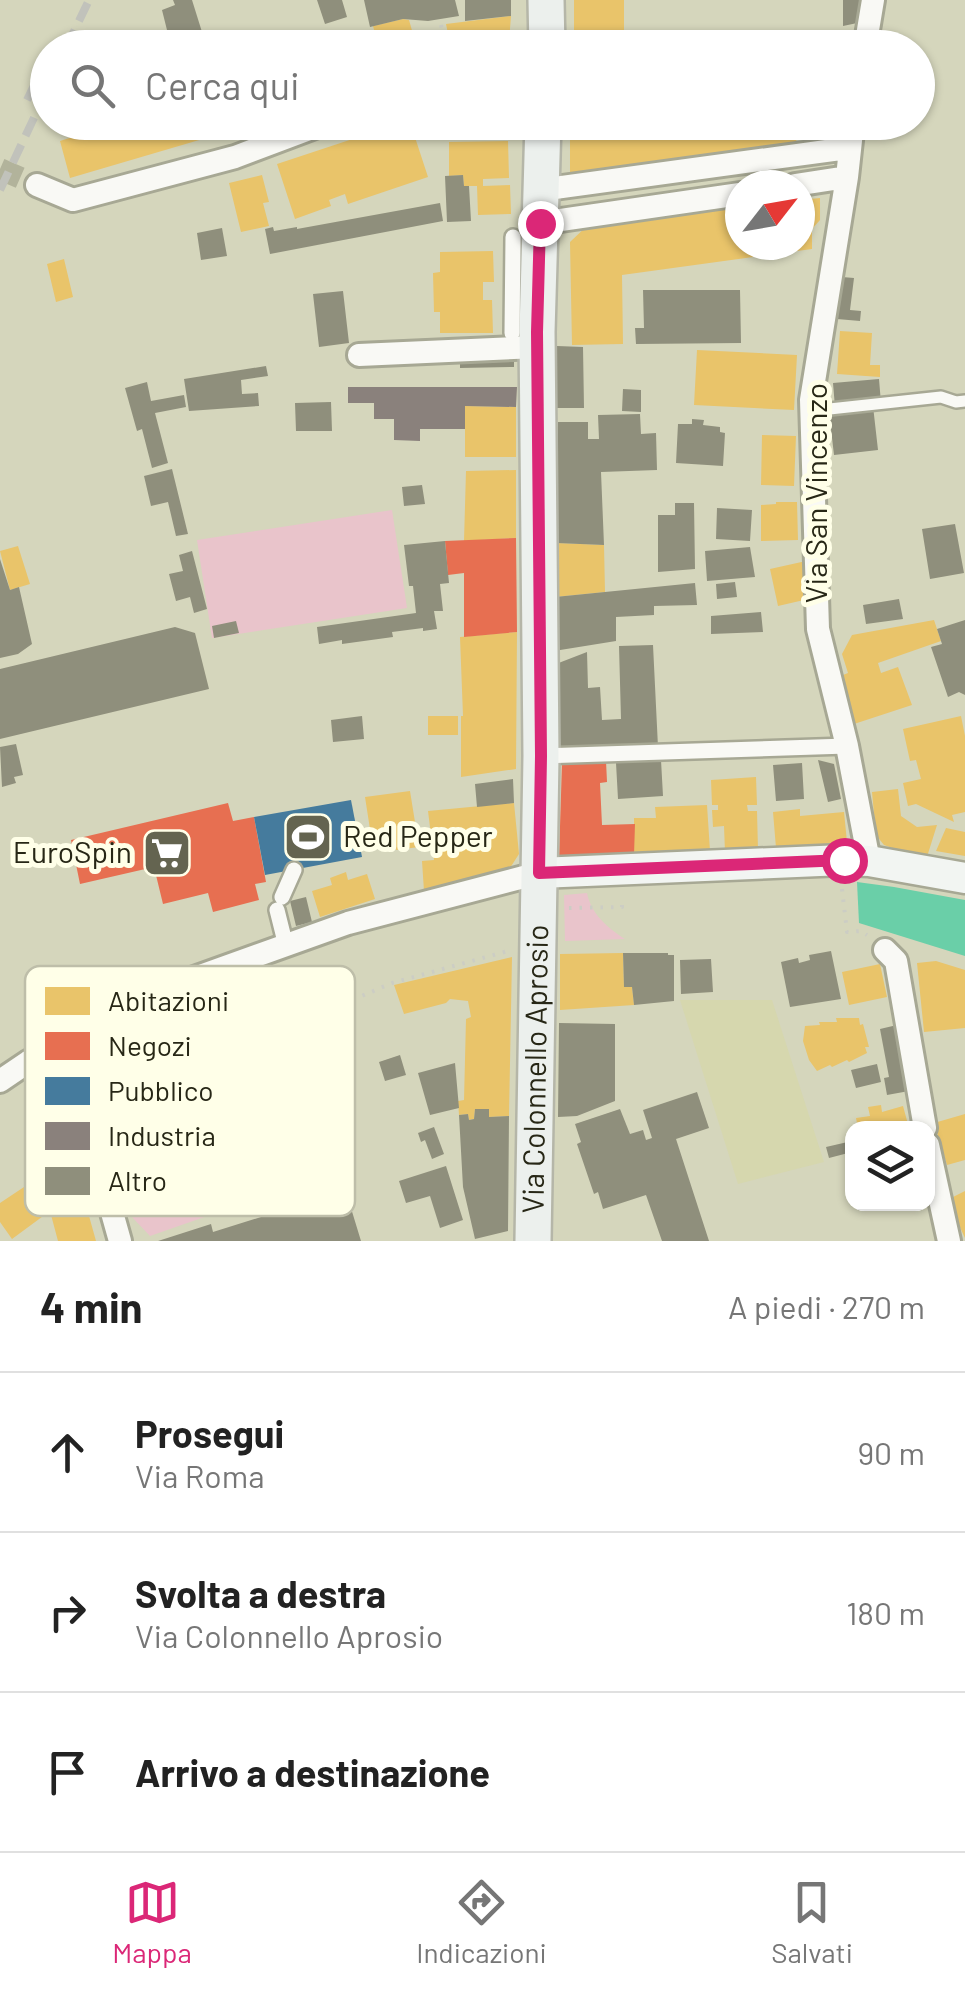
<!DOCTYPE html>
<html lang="it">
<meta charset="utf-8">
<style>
body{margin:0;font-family:Barlow,sans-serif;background:#f6f6f6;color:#222}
.controls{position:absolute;right:30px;bottom:30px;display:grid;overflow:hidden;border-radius:20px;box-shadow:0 2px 8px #0004}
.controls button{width:90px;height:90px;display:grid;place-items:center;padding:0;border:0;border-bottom:2px solid #e0e0e0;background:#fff;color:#222;font:50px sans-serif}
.compass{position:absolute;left:725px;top:170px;width:90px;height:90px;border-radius:50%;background:#fff;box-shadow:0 2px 8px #0004;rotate:59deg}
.stop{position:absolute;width:30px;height:30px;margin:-22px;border:8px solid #db2777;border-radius:50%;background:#fff}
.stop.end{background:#db2777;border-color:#fff;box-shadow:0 2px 10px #0008}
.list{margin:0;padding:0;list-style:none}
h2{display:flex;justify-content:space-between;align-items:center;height:130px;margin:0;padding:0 40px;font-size:42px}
h2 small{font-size:32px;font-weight:400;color:#767676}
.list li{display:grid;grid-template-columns:65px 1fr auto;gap:30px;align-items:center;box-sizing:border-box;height:160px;padding:0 40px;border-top:2px solid #e0e0e0}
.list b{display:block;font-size:38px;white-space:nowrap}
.list p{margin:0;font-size:32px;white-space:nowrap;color:#767676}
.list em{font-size:32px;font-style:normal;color:#767676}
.icon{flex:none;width:55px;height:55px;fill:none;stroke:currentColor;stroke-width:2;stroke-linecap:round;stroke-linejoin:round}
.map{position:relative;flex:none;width:965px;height:1241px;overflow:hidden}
.search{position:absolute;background:#fff;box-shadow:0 2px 8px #0004;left:30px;right:30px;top:30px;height:110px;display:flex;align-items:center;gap:25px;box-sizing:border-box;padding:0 35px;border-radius:55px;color:#767676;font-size:38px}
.sheet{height:610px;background:#fff}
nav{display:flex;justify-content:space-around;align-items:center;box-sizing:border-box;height:140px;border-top:2px solid #e0e0e0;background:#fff;font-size:28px;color:#767676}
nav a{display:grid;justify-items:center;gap:5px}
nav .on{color:#db2777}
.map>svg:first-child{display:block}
.built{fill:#d6d7ae}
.green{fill:#e9c4cb}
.water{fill:#6acfa8}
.homes{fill:#e9c46a}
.shops{fill:#e76f51}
.public{fill:#457b9d}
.industry{fill:#8a817c}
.building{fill:#8f8f7c}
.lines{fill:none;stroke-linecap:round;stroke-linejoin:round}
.minor-tunnel{stroke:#b2b39b;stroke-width:22;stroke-dasharray:22 11;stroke-linecap:butt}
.service-casing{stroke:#a7a894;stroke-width:16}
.pedestrian-casing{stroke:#a7a894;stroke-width:20}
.minor-casing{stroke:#a7a894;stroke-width:28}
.secondary-casing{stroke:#a7a894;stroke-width:35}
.primary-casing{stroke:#b5b6a8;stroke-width:40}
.path{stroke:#cccdc4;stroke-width:4;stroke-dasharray:2.5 8;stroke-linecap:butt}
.service{stroke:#f9f9f5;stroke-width:11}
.pedestrian{stroke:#f9f9f5;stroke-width:15}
.minor{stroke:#f9f9f5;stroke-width:22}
.secondary{stroke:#f2f5f2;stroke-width:30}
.primary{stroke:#ecf0ed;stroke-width:35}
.rail{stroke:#c1c2bb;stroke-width:8;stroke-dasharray:20 10;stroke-linecap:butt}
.route{stroke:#db2777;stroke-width:12}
.labels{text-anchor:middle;stroke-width:10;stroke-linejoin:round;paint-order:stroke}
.street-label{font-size:30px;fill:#272716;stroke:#ffffe8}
.poi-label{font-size:30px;fill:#272716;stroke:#ffffe8;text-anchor:start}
.key{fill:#ffffe8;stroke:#bebea9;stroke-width:2.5}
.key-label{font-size:28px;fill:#272716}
</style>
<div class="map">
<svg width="965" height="1241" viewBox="0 0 965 1241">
<rect width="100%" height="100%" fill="#d5d6bc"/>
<!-- built -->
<path class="built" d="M 680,1000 L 772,1000 L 824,1162 L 738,1184 Z"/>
<!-- green -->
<path class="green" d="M 392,510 L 407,608 L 212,638 L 197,540 Z
M 587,893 C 591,914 608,928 625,939 L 565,941 L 564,895 Z
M 269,1040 L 274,1045 C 250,1088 268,1132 309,1155 C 321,1161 335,1164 348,1167 L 150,1236 L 132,1217 L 110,1123 L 181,1080 Z"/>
<!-- water -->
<path class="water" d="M 857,882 L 894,887 L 965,900 L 965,956 L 859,923 Z"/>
<!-- homes -->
<path class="homes" d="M 574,0 L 624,0 L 624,48 L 574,48 Z
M 511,16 L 509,41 L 504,44 L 496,48 L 451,48 L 446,24 Z
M 403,19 L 409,20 L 417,48 L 379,48 L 373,26 Z
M 78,122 L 238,122 L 240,128 L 70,178 L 60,141 L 82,134 Z
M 404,122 L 410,122 L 428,177 L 348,204 L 345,194 L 329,200 L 331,206 L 295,219 L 277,164 Z
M 570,122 L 794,122 L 797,146 L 570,175 Z
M 508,141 L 509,178 L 483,179 L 483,186 L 510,185 L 511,214 L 478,215 L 477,186 L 464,186 L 463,175 L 449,176 L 449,142 Z
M 262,175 L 269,202 L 263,203 L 269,226 L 241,232 L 229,183 Z
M 820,198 L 820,220 L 812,229 L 812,249 L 622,275 L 623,344 L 572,345 L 570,242 L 589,224 L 740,207 L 740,245 L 800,245 L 800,200 Z
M 493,251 L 494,282 L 483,282 L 483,300 L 492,300 L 493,333 L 440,333 L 440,312 L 434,312 L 433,273 L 440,272 L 440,252 Z
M 64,259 L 73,297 L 56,302 L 47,264 Z
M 840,331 L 872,333 L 870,365 L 880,365 L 880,377 L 837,374 Z
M 697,350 L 797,355 L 794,410 L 694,405 Z
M 465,406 L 516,407 L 516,457 L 465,457 Z
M 762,435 L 796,436 L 794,486 L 761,485 Z
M 516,470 L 516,538 L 464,541 L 466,471 Z
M 776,502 L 797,502 L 798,540 L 761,541 L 761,505 L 776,504 Z
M 556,543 L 604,545 L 605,592 L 555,597 Z
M 18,546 L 30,584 L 10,590 L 0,551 Z
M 806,561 L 804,600 L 778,606 L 770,569 Z
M 934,620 L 941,641 L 878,663 L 881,673 L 898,667 L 912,705 L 854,724 L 838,677 L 848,673 L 842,654 L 852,635 Z
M 517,632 L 516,769 L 461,777 L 461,716 L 463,716 L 460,637 Z
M 428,716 L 458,716 L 458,735 L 428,735 Z
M 961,716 L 965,736 L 965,812 L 952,815 L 954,822 L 916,804 L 908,806 L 903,783 L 921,779 L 916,760 L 910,761 L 903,729 Z
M 756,777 L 757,805 L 747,805 L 748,811 L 757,811 L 758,850 L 725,852 L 724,826 L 713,827 L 712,810 L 718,810 L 718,805 L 712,805 L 711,780 Z
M 898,789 L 901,816 L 917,827 L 937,825 L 926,860 L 884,845 L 876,835 L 872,792 Z
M 410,791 L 419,847 L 396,850 L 395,839 L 372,842 L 365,797 Z
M 514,803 L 519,854 L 510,868 L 424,891 L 422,861 L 434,860 L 428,811 Z
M 707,805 L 710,851 L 634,855 L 634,818 L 656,818 L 655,807 Z
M 800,809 L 800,816 L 844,812 L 847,842 L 776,848 L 773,812 Z
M 946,828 L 965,832 L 965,856 L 936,851 Z
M 346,872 L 348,880 L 367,874 L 375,899 L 320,917 L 312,891 L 332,885 L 330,878 Z
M 623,953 L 624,987 L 632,987 L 634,1005 L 560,1010 L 560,954 Z
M 512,957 L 509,1116 L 489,1117 L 489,1109 L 475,1109 L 474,1119 L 469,1120 L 468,1114 L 459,1115 L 458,1101 L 464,1100 L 466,1019 L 471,1017 L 468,1001 L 450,999 L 446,1003 L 404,1014 L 394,985 Z
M 936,961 L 965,970 L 965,1028 L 924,1032 L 917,963 Z
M 880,964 L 887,997 L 849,1005 L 842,972 Z
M 836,1018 L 859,1018 L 860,1025 L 863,1024 L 869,1047 L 865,1047 L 867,1053 L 849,1062 L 847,1060 L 832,1067 L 830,1065 L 817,1071 L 809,1060 L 803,1041 L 805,1026 L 820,1025 L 819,1022 L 837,1022 Z
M 881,1105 L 882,1112 L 903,1106 L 909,1128 L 858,1128 L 856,1118 L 870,1116 L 868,1107 Z
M 965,1114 L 965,1160 L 947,1165 L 934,1123 Z
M 72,1155 L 96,1241 L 58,1241 L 50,1211 L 12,1239 L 0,1222 L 0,1203 Z
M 965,1191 L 965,1238 L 947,1200 Z"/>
<!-- shops -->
<path class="shops" d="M 516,538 L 517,632 L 464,637 L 464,573 L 448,575 L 445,541 Z
M 606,761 L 607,782 L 600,783 L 602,825 L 635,824 L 634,855 L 559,858 L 562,763 Z
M 228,803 L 233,821 L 254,817 L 266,882 L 255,884 L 259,900 L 213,912 L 208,893 L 163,904 L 154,867 L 80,884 L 71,840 Z"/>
<!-- public -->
<path class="public" d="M 351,800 L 362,857 L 265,875 L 254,817 Z"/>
<!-- industry -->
<path class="industry" d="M 348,387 L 517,387 L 516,407 L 465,406 L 465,429 L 420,429 L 420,441 L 394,440 L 394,419 L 374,419 L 374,403 L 348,403 Z"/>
<!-- building -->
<path class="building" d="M 173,0 L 192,0 L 202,32 L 170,42 L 162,10 L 175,5 Z
M 317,0 L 342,0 L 347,17 L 325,24 Z
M 364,0 L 455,0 L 459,16 L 428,21 L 403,19 L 370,27 Z
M 465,0 L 511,0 L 511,16 L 465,21 Z
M 843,0 L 863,0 L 862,22 L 843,26 Z
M 463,175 L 464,186 L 469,186 L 471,221 L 447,222 L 445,176 Z
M 440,203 L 443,221 L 270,254 L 265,229 L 273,227 L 274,231 L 297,227 L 297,229 Z
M 222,228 L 227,256 L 201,260 L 197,233 Z
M 842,277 L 854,278 L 850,310 L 861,311 L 860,321 L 837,319 Z
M 643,290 L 740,290 L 741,343 L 636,344 L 635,328 L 644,328 Z
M 343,291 L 349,343 L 319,347 L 313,294 Z
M 557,346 L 583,347 L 584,408 L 557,408 Z
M 514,359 L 514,367 L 460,368 L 460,360 Z
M 266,366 L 268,376 L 241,380 L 242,394 L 258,393 L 259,406 L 189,411 L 184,379 Z
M 879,379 L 881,403 L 835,407 L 833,383 Z
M 147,382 L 151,401 L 184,395 L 186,407 L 155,413 L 168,463 L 152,468 L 142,429 L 137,431 L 125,388 Z
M 623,389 L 641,390 L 641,412 L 622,411 Z
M 331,402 L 332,431 L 296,431 L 295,403 Z
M 873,406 L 878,450 L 834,455 L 829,412 Z
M 640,414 L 641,434 L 656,433 L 657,470 L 601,472 L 604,545 L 556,543 L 558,422 L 588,422 L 588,439 L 599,439 L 598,415 Z
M 692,419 L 704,420 L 703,425 L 720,427 L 720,432 L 725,433 L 723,466 L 676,463 L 678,424 L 692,424 Z
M 172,469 L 188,534 L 176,536 L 168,502 L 151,506 L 144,476 Z
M 422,485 L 425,504 L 404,506 L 402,487 Z
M 675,503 L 694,503 L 695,569 L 658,572 L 658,515 L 675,515 Z
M 717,508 L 752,510 L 750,541 L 716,539 Z
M 955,524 L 964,573 L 930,579 L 922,529 Z
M 445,541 L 449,583 L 440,584 L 443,611 L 434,611 L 437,629 L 423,631 L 423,628 L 392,632 L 393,637 L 342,644 L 342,640 L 319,644 L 317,627 L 416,613 L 413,586 L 409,586 L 404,545 Z
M 750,547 L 755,577 L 707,581 L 705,551 Z
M 192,551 L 207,609 L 194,613 L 190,597 L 176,601 L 169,574 L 183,571 L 179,555 Z
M 0,559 L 10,590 L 19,587 L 32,644 L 18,654 L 0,658 Z
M 735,582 L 737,597 L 717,599 L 716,584 Z
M 695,583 L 697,605 L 654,606 L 654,615 L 616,617 L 616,641 L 554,651 L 555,597 Z
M 899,599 L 903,619 L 866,624 L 863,605 Z
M 761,612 L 763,632 L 711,634 L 711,616 Z
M 965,620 L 965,695 L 959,692 L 948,697 L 931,647 L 942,644 L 937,629 Z
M 236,621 L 239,633 L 214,638 L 212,626 Z
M 175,627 L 195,633 L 209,689 L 0,739 L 0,669 Z
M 653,645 L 658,747 L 560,751 L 556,664 L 587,652 L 588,688 L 600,687 L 602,720 L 621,719 L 619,646 Z
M 362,716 L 364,739 L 333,742 L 331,720 Z
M 16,744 L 23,775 L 14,777 L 16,783 L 2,787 L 0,747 Z
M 661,760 L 663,796 L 618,799 L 616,763 Z
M 818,760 L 834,764 L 841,799 L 828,802 Z
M 802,763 L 804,799 L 776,801 L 773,765 Z
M 513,779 L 514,803 L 477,807 L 475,784 Z
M 306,897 L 312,922 L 296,926 L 290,901 Z
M 831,951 L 841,999 L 790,1007 L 781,962 L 798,958 L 799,963 L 810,960 L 809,955 Z
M 623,953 L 668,953 L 668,955 L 674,955 L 674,1001 L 634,1005 L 632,987 L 624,987 Z
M 711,959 L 713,992 L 681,994 L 680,960 Z
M 559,1023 L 615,1024 L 615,1101 L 577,1116 L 558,1117 Z
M 897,1025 L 909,1091 L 887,1095 L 884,1078 L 889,1077 L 880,1029 Z
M 400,1055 L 406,1075 L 385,1081 L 379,1062 Z
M 455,1063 L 459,1108 L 430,1115 L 418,1073 Z
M 877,1064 L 881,1082 L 856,1088 L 851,1070 Z
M 697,1092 L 709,1128 L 676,1139 L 709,1241 L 662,1241 L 646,1195 L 603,1209 L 598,1192 L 594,1194 L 577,1144 L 581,1142 L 575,1124 L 620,1109 L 630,1134 L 643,1130 L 646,1140 L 652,1138 L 643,1110 Z
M 475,1109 L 489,1109 L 489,1117 L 509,1116 L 508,1231 L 475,1239 L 463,1187 L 459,1115 L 468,1114 L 469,1120 L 474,1119 Z
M 434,1127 L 444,1154 L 432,1159 L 425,1140 L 421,1142 L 418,1133 Z
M 852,1141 L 852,1152 L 829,1158 L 826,1147 Z
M 446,1166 L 463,1220 L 440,1228 L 430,1196 L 406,1203 L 399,1181 Z
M 343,1182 L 361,1241 L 158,1241 L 211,1224 L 213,1232 L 280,1211 L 278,1202 Z"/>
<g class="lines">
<!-- minor-tunnel -->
<path class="minor-tunnel" d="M 0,169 L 37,185"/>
<!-- service casing -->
<g class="service-casing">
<path id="service" d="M 811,411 L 941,397 L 956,402 L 965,401"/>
</g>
<!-- pedestrian casing -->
<g class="pedestrian-casing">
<path id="pedestrian" d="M 512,333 L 513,237
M 541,756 L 847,746
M 282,897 L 294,870
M 277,910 L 286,946"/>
</g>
<!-- minor casing -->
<g class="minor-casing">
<path id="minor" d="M 865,48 L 873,0
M 853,122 L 847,177 L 811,400 L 818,629 L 847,746 L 869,861
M 37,185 L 73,200 L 235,157 L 328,122
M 795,185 L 847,177
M 540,190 L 848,148
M 540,223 L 740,194
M 359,355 L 537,347
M 885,950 L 896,961 L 925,1128
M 0,1081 L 28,1062 L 161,990 L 348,923 L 539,873
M 79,1095 L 120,1241
M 928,1145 L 949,1241"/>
</g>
<!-- secondary casing -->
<g class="secondary-casing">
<path id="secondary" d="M 539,873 L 843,860 L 869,861 L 965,878"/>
</g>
<!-- primary casing -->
<g class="primary-casing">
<g id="primary">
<path d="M 546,0 L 547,48"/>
<path id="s1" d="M 533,1241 L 541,756 L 537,332 L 543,122"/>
</g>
</g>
<!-- path -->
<path class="path" d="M 441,25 L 446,48
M 842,889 L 847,932 L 861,931 L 867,935
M 569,908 L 622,907 L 622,897
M 201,1065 L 241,1172 L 289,1120
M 108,1119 L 178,1075 L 392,983 L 508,951
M 284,1126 C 260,1088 265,1066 288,1029
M 127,1183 L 230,1144"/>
<!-- service -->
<use href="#service" class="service"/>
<!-- pedestrian -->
<use href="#pedestrian" class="pedestrian"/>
<!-- minor -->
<use href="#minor" class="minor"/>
<!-- secondary -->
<use href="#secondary" class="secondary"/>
<!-- primary -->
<use href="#primary" class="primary"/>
<!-- rail -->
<path class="rail" d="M 66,48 L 89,0
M 27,100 L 48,57
M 0,190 L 48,88"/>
</g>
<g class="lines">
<!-- route -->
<path class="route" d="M 540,223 L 537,332 L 541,756 L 539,873 L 844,860"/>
</g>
<!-- icons -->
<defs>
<g id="stadium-square" transform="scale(2.5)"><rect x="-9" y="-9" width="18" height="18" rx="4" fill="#646450" stroke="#ffffe8"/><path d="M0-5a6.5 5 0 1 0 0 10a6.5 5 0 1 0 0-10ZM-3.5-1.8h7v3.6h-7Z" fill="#fff"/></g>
<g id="supermarket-square" transform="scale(2.5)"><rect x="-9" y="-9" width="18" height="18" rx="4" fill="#646450" stroke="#ffffe8"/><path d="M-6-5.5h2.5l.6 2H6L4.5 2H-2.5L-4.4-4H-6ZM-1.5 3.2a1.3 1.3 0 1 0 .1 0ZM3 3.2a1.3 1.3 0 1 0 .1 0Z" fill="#fff"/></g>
</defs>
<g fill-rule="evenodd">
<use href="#stadium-square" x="308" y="837"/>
<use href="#supermarket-square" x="167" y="853"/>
</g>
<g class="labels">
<!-- street labels -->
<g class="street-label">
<text transform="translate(817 493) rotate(-90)" y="10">Via San Vincenzo</text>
<text dy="10" stroke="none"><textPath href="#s1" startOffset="172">Via Colonnello Aprosio</textPath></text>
</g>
<!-- poi labels -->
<g class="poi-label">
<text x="343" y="847">Red Pepper</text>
<text x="132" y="863" text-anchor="end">EuroSpin</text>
</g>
</g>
<!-- legend -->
<rect x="25" y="966" width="330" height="250" rx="15" class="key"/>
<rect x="45" y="987" width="45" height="28" fill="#e9c46a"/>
<rect x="45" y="1032" width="45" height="28" fill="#e76f51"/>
<rect x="45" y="1077" width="45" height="28" fill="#457b9d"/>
<rect x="45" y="1122" width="45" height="28" fill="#8a817c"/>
<rect x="45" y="1167" width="45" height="28" fill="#8f8f7c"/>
<g class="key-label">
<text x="108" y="1011">Abitazioni</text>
<text x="108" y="1056">Negozi</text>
<text x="108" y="1101">Pubblico</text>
<text x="108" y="1146">Industria</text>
<text x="108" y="1191">Altro</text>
</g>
</svg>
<div class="controls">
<button><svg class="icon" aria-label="layers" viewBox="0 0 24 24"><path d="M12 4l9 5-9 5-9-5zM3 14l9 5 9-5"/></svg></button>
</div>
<svg class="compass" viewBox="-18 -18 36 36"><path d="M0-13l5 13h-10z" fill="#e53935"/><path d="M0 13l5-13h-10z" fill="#767676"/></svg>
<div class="stop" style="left:844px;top:860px"></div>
<div class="stop end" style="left:540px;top:223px"></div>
<div class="search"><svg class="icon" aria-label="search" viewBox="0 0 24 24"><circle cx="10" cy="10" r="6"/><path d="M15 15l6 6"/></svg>Cerca qui</div>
</div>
<section class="sheet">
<h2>4 min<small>A piedi · 270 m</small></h2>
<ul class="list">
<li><svg class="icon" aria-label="ahead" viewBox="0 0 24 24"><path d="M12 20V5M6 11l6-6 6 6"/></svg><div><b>Prosegui</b><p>Via Roma</p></div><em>90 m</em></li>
<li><svg class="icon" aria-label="right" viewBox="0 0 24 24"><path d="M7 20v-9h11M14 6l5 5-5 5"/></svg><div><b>Svolta a destra</b><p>Via Colonnello Aprosio</p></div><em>180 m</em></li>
<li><svg class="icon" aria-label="arrive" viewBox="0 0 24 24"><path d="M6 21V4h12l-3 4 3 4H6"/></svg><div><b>Arrivo a destinazione</b></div></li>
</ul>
</section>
<nav>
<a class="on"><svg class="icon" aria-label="map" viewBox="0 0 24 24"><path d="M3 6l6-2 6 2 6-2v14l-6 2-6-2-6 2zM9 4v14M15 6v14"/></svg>Mappa</a>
<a><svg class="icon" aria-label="directions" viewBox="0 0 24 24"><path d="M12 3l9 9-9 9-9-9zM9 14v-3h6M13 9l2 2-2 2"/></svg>Indicazioni</a>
<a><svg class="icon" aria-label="saved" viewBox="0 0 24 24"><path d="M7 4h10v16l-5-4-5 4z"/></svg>Salvati</a>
</nav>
